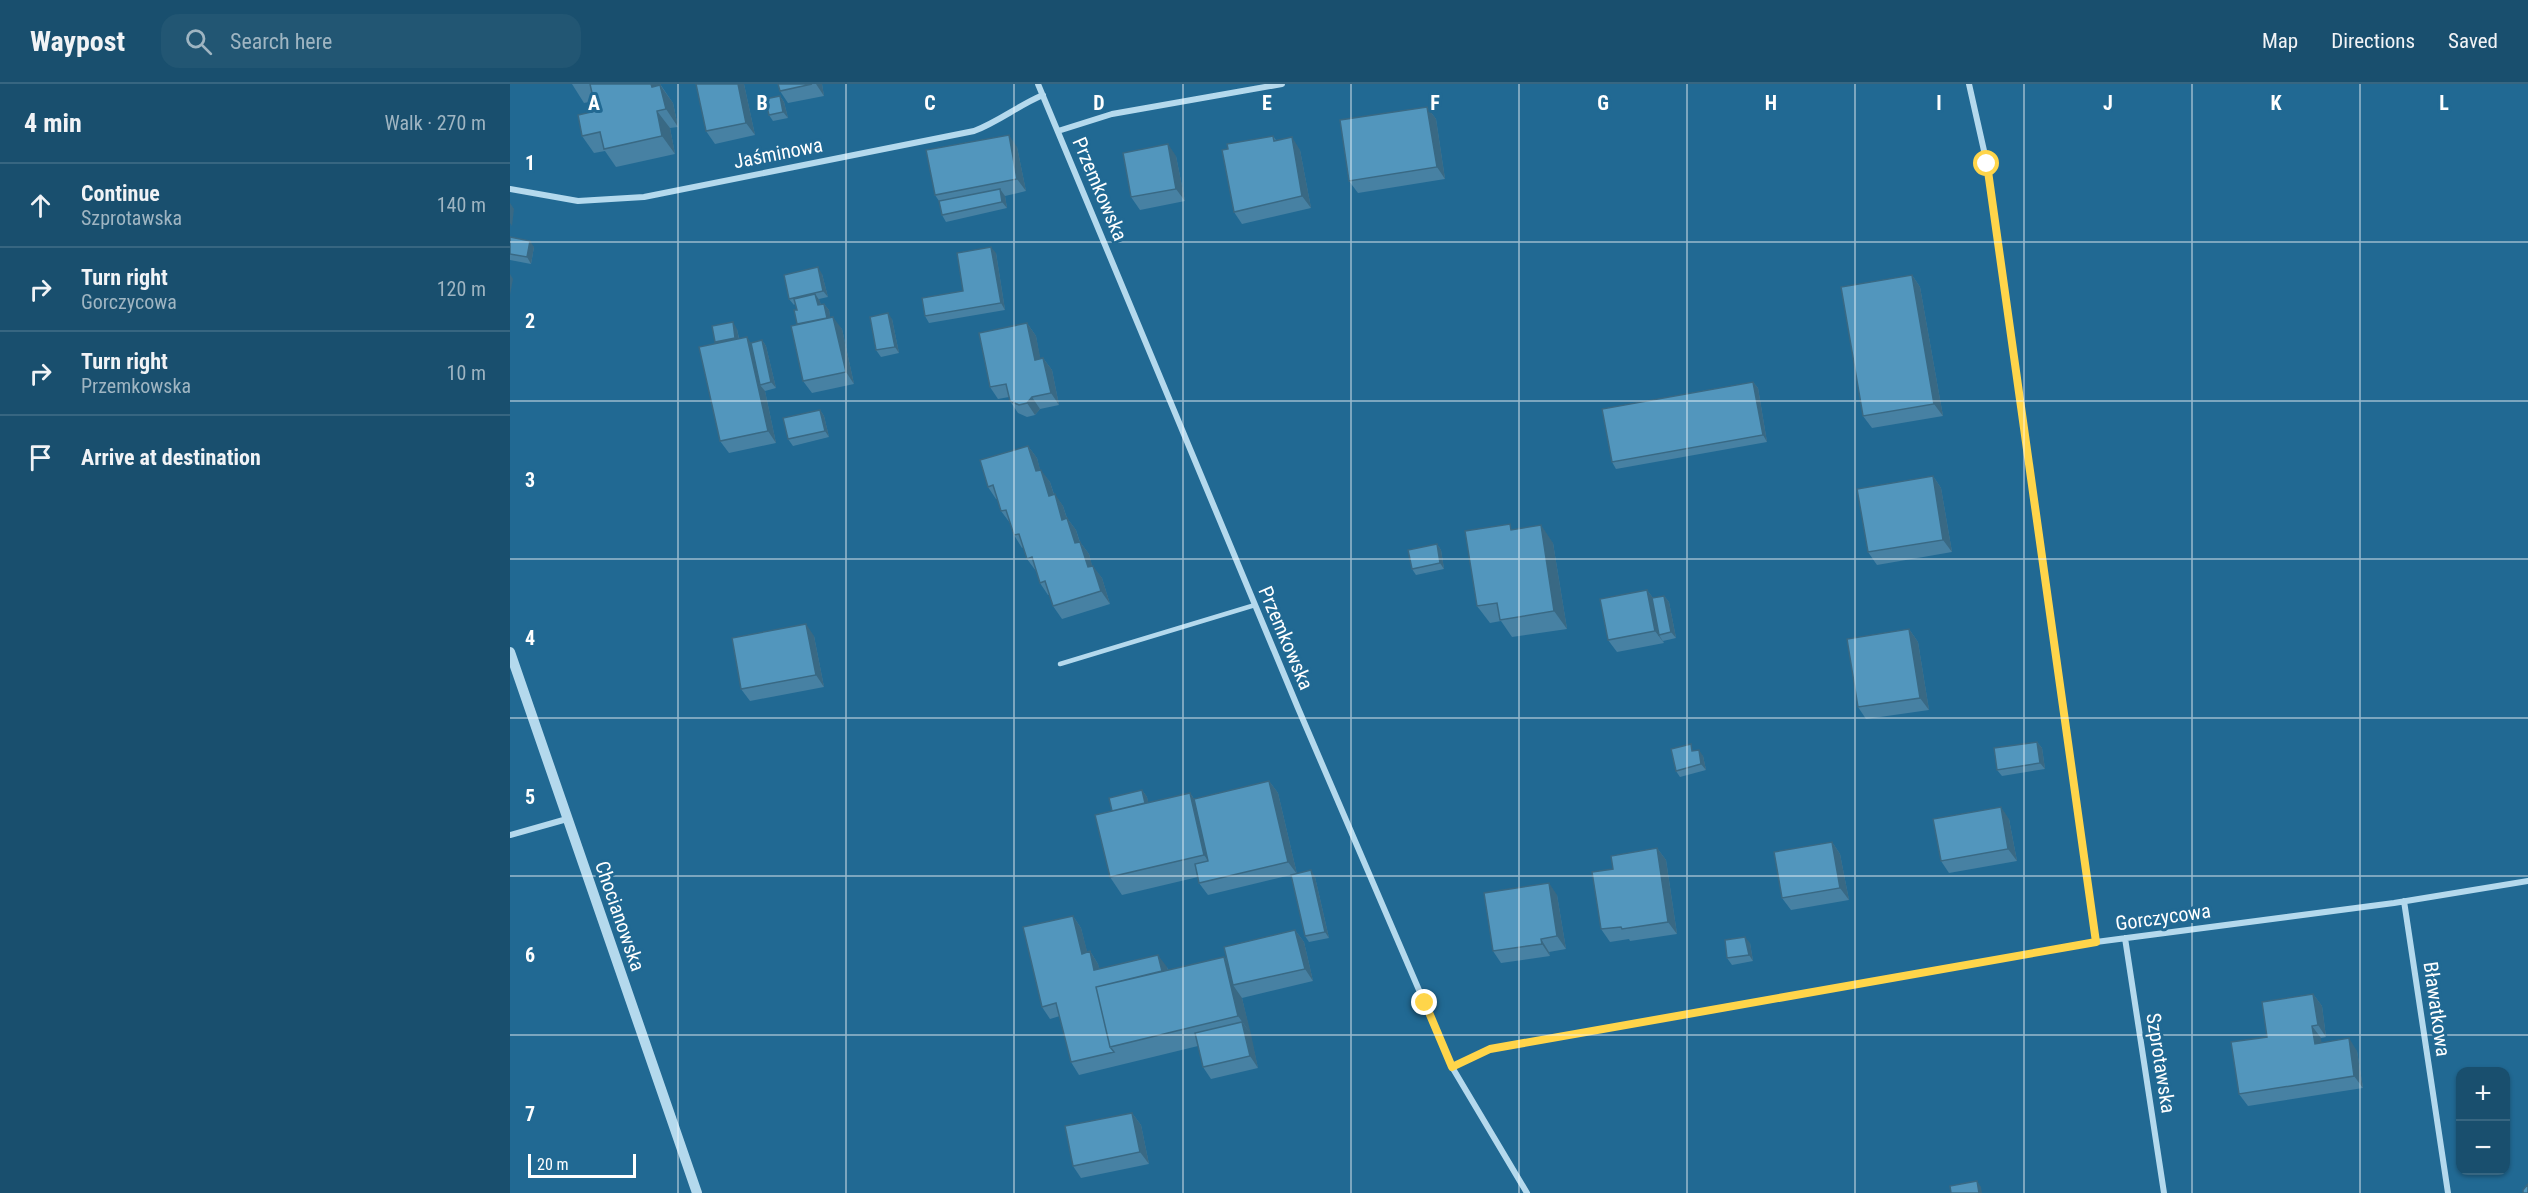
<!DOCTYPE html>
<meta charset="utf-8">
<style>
body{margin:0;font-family:"Roboto Condensed",sans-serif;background:#225673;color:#f1f3f6}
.controls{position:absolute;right:18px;bottom:18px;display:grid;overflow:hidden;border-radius:12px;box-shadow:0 2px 4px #0004}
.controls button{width:54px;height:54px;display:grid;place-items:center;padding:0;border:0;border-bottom:2px solid #376681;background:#194f6e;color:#f1f3f6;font:30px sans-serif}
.scale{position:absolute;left:18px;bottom:15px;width:108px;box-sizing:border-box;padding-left:6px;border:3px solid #fff;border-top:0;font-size:16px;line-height:21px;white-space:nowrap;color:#fff;-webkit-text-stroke:4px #216993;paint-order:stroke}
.stop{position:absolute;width:18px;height:18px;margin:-14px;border:4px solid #ffd54a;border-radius:50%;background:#fff}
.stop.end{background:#ffd54a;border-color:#fff;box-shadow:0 2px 6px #0008}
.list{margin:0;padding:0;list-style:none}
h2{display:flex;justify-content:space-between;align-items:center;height:78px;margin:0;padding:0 24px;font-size:26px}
h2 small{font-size:20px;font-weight:400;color:#9fb5c2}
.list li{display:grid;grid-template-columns:39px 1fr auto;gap:18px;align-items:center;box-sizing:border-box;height:84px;padding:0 24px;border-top:2px solid #376681}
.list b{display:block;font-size:22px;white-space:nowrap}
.list p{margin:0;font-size:20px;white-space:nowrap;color:#9fb5c2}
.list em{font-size:20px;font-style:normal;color:#9fb5c2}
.icon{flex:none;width:33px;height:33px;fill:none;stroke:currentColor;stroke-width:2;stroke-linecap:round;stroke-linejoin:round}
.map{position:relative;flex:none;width:2018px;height:1109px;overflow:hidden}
header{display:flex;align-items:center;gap:36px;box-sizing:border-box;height:84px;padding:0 30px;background:#194f6e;border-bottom:2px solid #376681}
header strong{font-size:28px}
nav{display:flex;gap:33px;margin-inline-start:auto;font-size:21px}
.search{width:420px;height:54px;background:#225673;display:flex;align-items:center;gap:15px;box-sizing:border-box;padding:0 21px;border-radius:18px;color:#9fb5c2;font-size:22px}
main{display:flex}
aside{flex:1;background:#194f6e}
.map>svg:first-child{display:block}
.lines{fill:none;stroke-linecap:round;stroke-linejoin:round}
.service{stroke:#b4d9ed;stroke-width:4.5}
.minor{stroke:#b4d9ed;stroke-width:6}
.tertiary{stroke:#b4d9ed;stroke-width:10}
.wall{fill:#4781a3}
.shaded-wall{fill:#396984}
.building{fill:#5296bd;stroke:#396984;stroke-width:1.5}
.route{stroke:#ffd54a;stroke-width:8}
.grid{fill:none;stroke:#fff;stroke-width:1.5;stroke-opacity:0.55}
.labels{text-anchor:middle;stroke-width:6;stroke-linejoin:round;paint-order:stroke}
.street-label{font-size:20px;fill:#fff;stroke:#216993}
.grid-label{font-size:20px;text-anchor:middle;font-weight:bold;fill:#fff;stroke:#216993;stroke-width:6;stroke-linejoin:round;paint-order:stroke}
</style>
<header>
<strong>Waypost</strong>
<div class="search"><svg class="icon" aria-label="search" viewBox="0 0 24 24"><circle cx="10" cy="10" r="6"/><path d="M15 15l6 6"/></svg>Search here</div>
<nav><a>Map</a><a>Directions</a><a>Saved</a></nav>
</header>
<main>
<aside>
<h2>4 min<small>Walk · 270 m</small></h2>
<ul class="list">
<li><svg class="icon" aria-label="ahead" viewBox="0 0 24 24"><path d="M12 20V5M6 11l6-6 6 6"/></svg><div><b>Continue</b><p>Szprotawska</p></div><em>140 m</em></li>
<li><svg class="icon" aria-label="right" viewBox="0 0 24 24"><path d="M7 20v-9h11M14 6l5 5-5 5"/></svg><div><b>Turn right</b><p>Gorczycowa</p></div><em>120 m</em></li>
<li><svg class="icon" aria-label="right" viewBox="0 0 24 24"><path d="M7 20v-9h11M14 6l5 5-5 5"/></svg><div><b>Turn right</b><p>Przemkowska</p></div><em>10 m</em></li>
<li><svg class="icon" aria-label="arrive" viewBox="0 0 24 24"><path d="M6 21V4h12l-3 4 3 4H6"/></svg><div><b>Arrive at destination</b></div></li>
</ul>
</aside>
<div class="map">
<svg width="2018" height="1109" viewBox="0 0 2018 1109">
<rect width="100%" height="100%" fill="#216993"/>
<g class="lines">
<!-- service -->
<path class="service" d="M 550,580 L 745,521"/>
<!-- minor -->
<path class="minor" d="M 528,0 L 788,624 L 942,983 L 1017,1109
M 1459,0 L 1477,80 L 1586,858
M 548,47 L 602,30 L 772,0
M 0,105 L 68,117 L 134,113 L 464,47 C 488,38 509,21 533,11
M 0,751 L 57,735
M 1894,817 L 1938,1109
M 1615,854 L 1654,1109
M 942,983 L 980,965 L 1586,858 L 1884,819 L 2018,797"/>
<!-- tertiary -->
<path class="tertiary" d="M 0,568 L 187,1109"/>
</g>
<!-- wall -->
<path class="wall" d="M 62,0 L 150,0 L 163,19 L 168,43 L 160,44 L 165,70 L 106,83 L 95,67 L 84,69 L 72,52 L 86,27 L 84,17 L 74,19 Z
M 186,0 L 234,0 L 245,51 L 205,60 L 196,47 Z
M 268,0 L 312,0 L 314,12 L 278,19 L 270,7 Z
M 270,12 L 274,18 L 278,34 L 263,37 L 259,31 Z
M 917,23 L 926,35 L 935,95 L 848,109 L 839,97 Z
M 763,52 L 766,56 L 790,66 L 801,124 L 732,140 L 724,128 L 718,65 Z
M 507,63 L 516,107 L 495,112 L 497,124 L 436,138 L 432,131 L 429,117 L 425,111 Z
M 666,72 L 675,117 L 630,126 L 621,113 Z
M 0,153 L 24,163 L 21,180 L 0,176 Z
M 486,169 L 495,226 L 419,239 L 415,232 L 453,207 Z
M 312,190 L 318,213 L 309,215 L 311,221 L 314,220 L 319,226 L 320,233 L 332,245 L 344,300 L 302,309 L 293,297 L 287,240 L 287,226 L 285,220 L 284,221 L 279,215 Z
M 1402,191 L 1410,203 L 1433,332 L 1362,344 L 1353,332 Z
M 382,235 L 389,269 L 371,273 L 366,266 Z
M 517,239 L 526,252 L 530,275 L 533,274 L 542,286 L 549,321 L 530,325 L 525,331 L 517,333 L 508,329 L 500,317 L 499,313 L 488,315 L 480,303 Z
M 227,245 L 229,254 L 241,259 L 252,256 L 256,262 L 266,304 L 255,307 L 266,359 L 219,369 L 210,357 L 206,260 L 205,258 Z
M 1243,298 L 1248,304 L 1257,358 L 1106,385 L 1102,378 Z
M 310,326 L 314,332 L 319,353 L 283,362 L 278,355 Z
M 518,362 L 527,374 L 530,386 L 540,398 L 544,410 L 553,422 L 557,434 L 566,446 L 570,458 L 579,470 L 582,482 L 592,494 L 600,520 L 552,535 L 543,522 L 540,511 L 538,511 L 530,499 L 526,487 L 517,475 L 514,463 L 512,464 L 504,451 L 500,439 L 491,427 L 487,415 L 486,415 L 478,403 Z
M 1423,392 L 1431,404 L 1442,468 L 1367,481 L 1358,468 Z
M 1004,445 L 1043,459 L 1057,545 L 1002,553 L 991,537 L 980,539 L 967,522 Z
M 927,460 L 931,466 L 934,485 L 906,491 L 902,485 Z
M 1137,506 L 1143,514 L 1154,512 L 1159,518 L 1166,554 L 1153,557 L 1154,559 L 1107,568 L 1098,556 Z
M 1399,545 L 1408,558 L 1419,626 L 1356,635 L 1348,623 Z
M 304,552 L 314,603 L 240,617 L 231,605 Z
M 1527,658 L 1532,664 L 1535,685 L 1492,692 L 1487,686 Z
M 1185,667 L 1193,672 L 1196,686 L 1170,693 L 1166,687 Z
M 759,697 L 768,709 L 787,790 L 805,793 L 819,854 L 799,858 L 795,852 L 781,791 L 698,811 L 689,799 L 688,793 L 612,811 L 600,793 L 602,727 L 632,706 L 637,713 L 638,719 L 680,709 L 684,715 Z
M 1499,735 L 1507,777 L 1439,789 L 1431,777 Z
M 1322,758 L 1330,770 L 1339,816 L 1281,826 L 1272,814 Z
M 1147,764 L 1156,776 L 1167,850 L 1120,857 L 1119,855 L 1100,858 L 1091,845 L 1103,785 Z
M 1047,811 L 1056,865 L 1039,868 L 1040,872 L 991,879 L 983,867 Z
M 563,832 L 571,844 L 577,868 L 580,867 L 588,880 L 589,885 L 657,883 L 658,886 L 714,873 L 718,878 L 785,846 L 794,858 L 803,897 L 732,914 L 748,984 L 701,995 L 693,983 L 688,962 L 569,991 L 561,978 L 550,932 L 540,935 L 532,923 Z
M 1240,859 L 1243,877 L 1222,881 L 1217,874 Z
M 1803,910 L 1812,922 L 1816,953 L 1811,954 L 1811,959 L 1847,967 L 1853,1004 L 1738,1022 L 1729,1010 L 1757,953 Z
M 622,1029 L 631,1041 L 639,1080 L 571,1094 L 563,1082 Z"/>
<!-- shaded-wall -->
<path class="shaded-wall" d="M 141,0 L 150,0 L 154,21 L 142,3 Z
M 228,0 L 234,0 L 245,51 L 236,39 Z
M 306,0 L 312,0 L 314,12 Z
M 150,1 L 163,19 L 168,43 L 156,25 Z
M 270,12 L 274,18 L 278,34 L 273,28 Z
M 917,23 L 926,35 L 935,95 L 927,83 Z
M 147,27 L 160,44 L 165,70 L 152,52 Z
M 499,51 L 507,63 L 516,107 L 507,95 Z
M 782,53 L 790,66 L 801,124 L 792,112 Z
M 658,60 L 666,72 L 675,117 L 666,105 Z
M 490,105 L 495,112 L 497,124 L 492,118 Z
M 0,119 L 4,125 L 2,142 L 0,139 Z
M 20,157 L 24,163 L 21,180 L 17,173 Z
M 481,163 L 486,169 L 495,226 L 491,219 Z
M 308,183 L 312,190 L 318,213 L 313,207 Z
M 0,190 L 3,195 L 0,211 Z
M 1402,191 L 1410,203 L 1433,332 L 1424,320 Z
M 305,210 L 310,217 L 312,228 L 308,221 Z
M 314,220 L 319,226 L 323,247 L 319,241 Z
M 378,229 L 382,235 L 389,269 L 385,263 Z
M 323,233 L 332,245 L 344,300 L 336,288 Z
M 223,238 L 227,245 L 230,261 L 225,254 Z
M 517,239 L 526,252 L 533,288 L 525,276 Z
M 237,253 L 245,265 L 250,301 L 255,307 L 266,359 L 258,347 Z
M 252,256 L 256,262 L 266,304 L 261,298 Z
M 533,274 L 542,286 L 549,321 L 541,309 Z
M 1243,298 L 1248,304 L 1257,358 L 1253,351 Z
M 522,313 L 530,325 L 525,331 L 517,319 Z
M 310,326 L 314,332 L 319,353 L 315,347 Z
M 518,362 L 527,374 L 534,400 L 526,387 Z
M 531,386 L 540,398 L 548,424 L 539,412 Z
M 1423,392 L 1431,404 L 1442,468 L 1433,456 Z
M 545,410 L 553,422 L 561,448 L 552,436 Z
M 557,434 L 566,446 L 574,472 L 565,459 Z
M 1031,441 L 1043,459 L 1057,545 L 1044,527 Z
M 570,458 L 579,470 L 586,496 L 578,483 Z
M 927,460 L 931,466 L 934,485 L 930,479 Z
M 583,482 L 592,494 L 600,520 L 591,507 Z
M 1137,506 L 1146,518 L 1149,551 L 1154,559 L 1145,547 Z
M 1154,512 L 1159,518 L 1166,554 L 1161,548 Z
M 296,540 L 304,552 L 314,603 L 306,591 Z
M 1399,545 L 1408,558 L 1419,626 L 1410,614 Z
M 1527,658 L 1532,664 L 1535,685 L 1530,679 Z
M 1189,666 L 1193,672 L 1196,686 L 1191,680 Z
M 759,697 L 768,709 L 787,790 L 778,778 Z
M 632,706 L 637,713 L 643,738 L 638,732 Z
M 680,709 L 692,727 L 707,789 L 694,771 Z
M 1491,723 L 1499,735 L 1507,777 L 1498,765 Z
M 1322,758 L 1330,770 L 1339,816 L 1330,804 Z
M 1147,764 L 1156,776 L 1167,850 L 1158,838 Z
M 801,786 L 805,793 L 819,854 L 815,848 Z
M 1039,799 L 1047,811 L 1056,865 L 1047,852 Z
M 563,832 L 571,844 L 581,882 L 572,870 Z
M 785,846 L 794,858 L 803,897 L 795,885 Z
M 1235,853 L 1240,859 L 1243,877 L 1239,871 Z
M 1031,855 L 1039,868 L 1040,872 L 1032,860 Z
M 580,867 L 588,880 L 593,898 L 584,886 Z
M 648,871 L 657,883 L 662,906 L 654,893 Z
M 714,873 L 726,890 L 723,901 L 732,914 L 741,950 L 728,932 Z
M 1803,910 L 1812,922 L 1816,953 L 1808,941 Z
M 732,938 L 741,950 L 748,984 L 740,972 Z
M 1802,942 L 1811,954 L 1813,972 L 1805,960 Z
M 1839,954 L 1847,967 L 1853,1004 L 1844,992 Z
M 622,1029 L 631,1041 L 639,1080 L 630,1068 Z
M 1467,1097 L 1471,1103 L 1472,1109 L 1469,1109 Z"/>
<!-- building -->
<path class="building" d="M 80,0 L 141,0 L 142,3 L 150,1 L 156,25 L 147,27 L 152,52 L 94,65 L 90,48 L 72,52 L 68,31 L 86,27 Z
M 186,0 L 228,0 L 236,39 L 196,47 Z
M 268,0 L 302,0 L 270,7 Z
M 270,12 L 273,28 L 259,31 L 255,15 Z
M 917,23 L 927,83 L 839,97 L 830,36 Z
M 499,51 L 507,95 L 425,111 L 416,66 Z
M 763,52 L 764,57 L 782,53 L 792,112 L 724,128 L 712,66 L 718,65 L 717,60 Z
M 658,60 L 666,105 L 621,113 L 613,69 Z
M 490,105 L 492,118 L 432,131 L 429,117 Z
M 0,153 L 20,157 L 17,173 L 0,170 Z
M 481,163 L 491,219 L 415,232 L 412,214 L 453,207 L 447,169 Z
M 308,183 L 313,207 L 279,215 L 274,191 Z
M 1402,191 L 1424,320 L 1353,332 L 1331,203 Z
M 305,210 L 308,221 L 314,220 L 317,234 L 287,240 L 284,226 L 287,226 L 284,215 Z
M 378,229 L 385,263 L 366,266 L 360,233 Z
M 323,233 L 336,288 L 293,297 L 281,242 Z
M 223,238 L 225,254 L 205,258 L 202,242 Z
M 517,239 L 525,276 L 533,274 L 541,309 L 522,313 L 517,319 L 509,321 L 500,317 L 496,300 L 480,303 L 469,249 Z
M 237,253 L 258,347 L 210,357 L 189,263 Z
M 252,256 L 261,298 L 250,301 L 241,259 Z
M 1243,298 L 1253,351 L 1102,378 L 1092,325 Z
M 310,326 L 315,347 L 278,355 L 273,334 Z
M 518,362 L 526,387 L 531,386 L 539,412 L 545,410 L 552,436 L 557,434 L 565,459 L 570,458 L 578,483 L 583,482 L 591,507 L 543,522 L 535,497 L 530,499 L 522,473 L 517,475 L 509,450 L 504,451 L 496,426 L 491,427 L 483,401 L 478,403 L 470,376 Z
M 1423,392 L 1433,456 L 1358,468 L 1347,405 Z
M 1000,440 L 1001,446 L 1031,441 L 1044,527 L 990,536 L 987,519 L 967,522 L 955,447 Z
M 927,460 L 930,479 L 902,485 L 898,466 Z
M 1137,506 L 1145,547 L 1098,556 L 1090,515 Z
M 1154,512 L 1161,548 L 1149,551 L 1142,514 Z
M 296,540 L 306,591 L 231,605 L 222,554 Z
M 1399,545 L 1410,614 L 1348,623 L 1337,555 Z
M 1527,658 L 1530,679 L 1487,686 L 1484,664 Z
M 1181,660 L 1182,667 L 1189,666 L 1191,680 L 1166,687 L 1161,665 Z
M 759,697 L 778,778 L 689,799 L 685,780 L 698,777 L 684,715 Z
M 632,706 L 635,719 L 602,727 L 599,714 Z
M 680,709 L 694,771 L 600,793 L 585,731 Z
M 1491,723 L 1498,765 L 1431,777 L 1423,735 Z
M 1322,758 L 1330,804 L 1272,814 L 1264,768 Z
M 1147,764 L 1158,838 L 1112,845 L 1111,843 L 1091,845 L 1082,788 L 1103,785 L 1101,772 Z
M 801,786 L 815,848 L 795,852 L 781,791 Z
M 1039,799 L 1047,852 L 1031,855 L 1032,860 L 983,867 L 974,809 Z
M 563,832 L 572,870 L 580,867 L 584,886 L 648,871 L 652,887 L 586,903 L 600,963 L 604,968 L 561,978 L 546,919 L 532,923 L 513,843 Z
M 785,846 L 795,885 L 723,901 L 714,863 Z
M 1235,853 L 1239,871 L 1217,874 L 1215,856 Z
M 714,873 L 728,932 L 600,963 L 586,903 Z
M 1803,910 L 1808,941 L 1802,942 L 1805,960 L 1839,954 L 1844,992 L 1729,1010 L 1721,958 L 1757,953 L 1752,918 Z
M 732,938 L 740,972 L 693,983 L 685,949 Z
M 622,1029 L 630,1068 L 563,1082 L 555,1042 Z
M 1467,1097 L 1469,1109 L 1441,1109 L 1440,1102 Z
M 2018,1100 L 2018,1109 L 2013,1109 L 2013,1106 Z"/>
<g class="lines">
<!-- route -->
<path class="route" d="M 915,919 L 942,983 L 980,965 L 1586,858 L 1477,80"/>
</g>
<!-- grid -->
<path class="grid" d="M 168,0 L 168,1109M 336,0 L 336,1109M 504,0 L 504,1109M 673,0 L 673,1109M 841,0 L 841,1109M 1009,0 L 1009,1109M 1177,0 L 1177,1109M 1345,0 L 1345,1109M 1514,0 L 1514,1109M 1682,0 L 1682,1109M 1850,0 L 1850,1109M 0,158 L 2018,158M 0,317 L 2018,317M 0,475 L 2018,475M 0,634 L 2018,634M 0,792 L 2018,792M 0,951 L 2018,951"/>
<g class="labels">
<!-- street labels -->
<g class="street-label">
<text transform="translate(268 69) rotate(-11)" y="7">Jaśminowa</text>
<text transform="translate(590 105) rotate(67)" y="7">Przemkowska</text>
<text transform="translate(776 554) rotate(67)" y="7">Przemkowska</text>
<text transform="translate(110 832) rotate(71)" y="7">Chocianowska</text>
<text transform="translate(1653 833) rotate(-8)" y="7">Gorczycowa</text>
<text transform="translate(1927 925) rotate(82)" y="7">Bławatkowa</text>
<text transform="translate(1651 979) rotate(81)" y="7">Szprotawska</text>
</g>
</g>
<g class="grid-label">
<text x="84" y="26">A</text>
<text x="252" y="26">B</text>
<text x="420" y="26">C</text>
<text x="589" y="26">D</text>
<text x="757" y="26">E</text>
<text x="925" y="26">F</text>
<text x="1093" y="26">G</text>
<text x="1261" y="26">H</text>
<text x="1429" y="26">I</text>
<text x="1598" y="26">J</text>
<text x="1766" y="26">K</text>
<text x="1934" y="26">L</text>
<text x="20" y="86">1</text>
<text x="20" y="244">2</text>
<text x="20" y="403">3</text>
<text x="20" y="561">4</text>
<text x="20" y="720">5</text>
<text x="20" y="878">6</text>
<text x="20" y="1037">7</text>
</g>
</svg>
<div class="controls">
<button>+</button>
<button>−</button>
</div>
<div class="scale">20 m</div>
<div class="stop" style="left:1477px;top:80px"></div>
<div class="stop end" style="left:915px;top:919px"></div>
</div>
</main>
